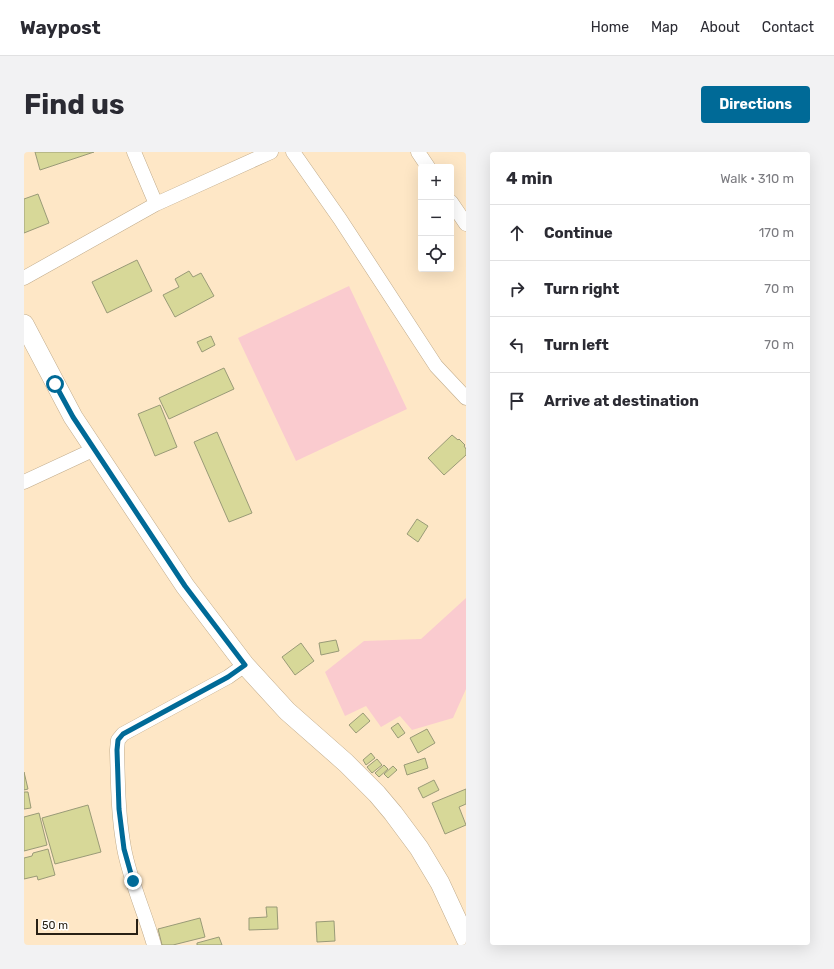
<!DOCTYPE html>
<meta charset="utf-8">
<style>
body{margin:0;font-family:Rubik,sans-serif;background:#f2f2f3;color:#2b2b33}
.controls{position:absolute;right:12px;top:12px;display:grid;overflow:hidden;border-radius:4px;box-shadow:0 4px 16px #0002}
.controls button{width:36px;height:36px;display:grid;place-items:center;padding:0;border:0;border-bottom:1px solid #e1e1e2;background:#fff;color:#2b2b33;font:20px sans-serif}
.scale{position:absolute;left:12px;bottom:10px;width:102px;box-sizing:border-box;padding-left:4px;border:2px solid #282014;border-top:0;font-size:11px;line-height:14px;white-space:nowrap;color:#282014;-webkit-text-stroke:3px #fff;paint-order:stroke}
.stop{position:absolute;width:12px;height:12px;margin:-9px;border:3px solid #006a97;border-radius:50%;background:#fff}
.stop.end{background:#006a97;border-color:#fff;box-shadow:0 1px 4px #0008}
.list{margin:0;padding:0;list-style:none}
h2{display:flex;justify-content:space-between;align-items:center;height:52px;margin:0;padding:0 16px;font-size:17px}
h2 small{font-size:13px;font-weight:400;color:#7c7c81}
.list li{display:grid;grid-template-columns:26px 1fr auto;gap:12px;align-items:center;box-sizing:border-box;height:56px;padding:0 16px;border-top:1px solid #e1e1e2}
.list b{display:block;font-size:15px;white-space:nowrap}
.list em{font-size:13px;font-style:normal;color:#7c7c81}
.icon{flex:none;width:22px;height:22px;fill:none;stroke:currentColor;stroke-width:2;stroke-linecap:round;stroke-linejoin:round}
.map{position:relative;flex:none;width:442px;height:793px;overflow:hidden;border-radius:4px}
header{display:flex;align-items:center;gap:24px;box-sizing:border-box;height:56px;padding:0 20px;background:#fff;border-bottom:1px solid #e1e1e2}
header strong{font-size:19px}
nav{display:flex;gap:22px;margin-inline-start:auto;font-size:14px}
.intro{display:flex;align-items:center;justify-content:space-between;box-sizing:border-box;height:96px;padding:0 24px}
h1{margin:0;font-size:28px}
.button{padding:10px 18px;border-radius:4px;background:#006a97;color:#fff;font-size:14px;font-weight:700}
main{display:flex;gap:24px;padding:0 24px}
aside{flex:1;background:#fff;border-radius:4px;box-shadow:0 4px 16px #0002}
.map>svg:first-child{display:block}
.green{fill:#facbcf}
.building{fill:#d7d898;stroke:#999a77}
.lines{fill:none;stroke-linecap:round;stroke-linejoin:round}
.street-casing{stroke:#c0ab8b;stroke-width:15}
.secondary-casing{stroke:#c0ab8b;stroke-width:20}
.street{stroke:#fff;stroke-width:14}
.secondary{stroke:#fff;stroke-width:19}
.route{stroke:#006a97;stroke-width:5}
</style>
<header>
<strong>Waypost</strong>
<nav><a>Home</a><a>Map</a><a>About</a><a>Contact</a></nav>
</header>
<div class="intro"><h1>Find us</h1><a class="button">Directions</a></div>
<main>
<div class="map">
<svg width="442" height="793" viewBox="0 0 442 793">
<rect width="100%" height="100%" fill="#fee7c6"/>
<!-- green -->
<path class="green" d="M 325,134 L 383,257 L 272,309 L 214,186 Z
M 442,446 L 442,537 L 429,566 L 388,578 L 376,564 L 357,575 L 342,554 L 321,564 L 301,520 L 340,489 L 397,487 Z"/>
<!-- building -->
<path class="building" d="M 11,0 L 70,0 L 16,18 Z
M 14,42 L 25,71 L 0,81 L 0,47 Z
M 113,108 L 128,139 L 83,161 L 68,130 Z
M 165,119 L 169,125 L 177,121 L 190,144 L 151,165 L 139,143 L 155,135 L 151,127 Z
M 187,184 L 191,193 L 178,200 L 173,190 Z
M 200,216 L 210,237 L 145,267 L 135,246 Z
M 136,253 L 153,295 L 131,304 L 114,262 Z
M 193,280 L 228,361 L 205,370 L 170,290 Z
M 428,283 L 434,288 L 435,287 L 441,293 L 440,294 L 442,297 L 442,303 L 420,323 L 404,306 Z
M 393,367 L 404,374 L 394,390 L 383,382 Z
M 312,488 L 315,499 L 297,503 L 295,491 Z
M 277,491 L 290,509 L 271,523 L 258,505 Z
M 339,561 L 346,569 L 332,581 L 325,573 Z
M 374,571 L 381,581 L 374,586 L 367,576 Z
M 403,577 L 411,591 L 394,601 L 386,586 Z
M 347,601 L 351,606 L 342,613 L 339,608 Z
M 401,606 L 404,616 L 383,623 L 380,613 Z
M 353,607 L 358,613 L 348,621 L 343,615 Z
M 360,613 L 364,617 L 355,625 L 351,621 Z
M 369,614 L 373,618 L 364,626 L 360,622 Z
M 0,620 L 4,637 L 0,638 Z
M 410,628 L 415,638 L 399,646 L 394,636 Z
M 442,637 L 442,652 L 435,655 L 442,673 L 421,682 L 408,651 Z
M 0,640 L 4,640 L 7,656 L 0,657 Z
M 64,653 L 77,700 L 31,712 L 18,666 Z
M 15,661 L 23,693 L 0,699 L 0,665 Z
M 24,697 L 31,723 L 14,728 L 13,724 L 0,727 L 0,706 L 8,704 L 9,701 Z
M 242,755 L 253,755 L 254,777 L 225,778 L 225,766 L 243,765 Z
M 176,766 L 181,785 L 149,793 L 138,793 L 134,777 Z
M 310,769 L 311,789 L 293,790 L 292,770 Z
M 195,785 L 198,793 L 173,793 L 173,791 Z"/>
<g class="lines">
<!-- street casing -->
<g class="street-casing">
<path id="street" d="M 110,0 L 132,52
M 269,0 L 316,67 L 412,214 L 442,246
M 394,0 L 404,15
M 427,50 L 442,72
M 0,126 L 132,52 L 247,0
M 0,330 L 71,297
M 130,793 C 121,761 106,729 100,696 C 94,663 94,631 93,598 L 94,588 L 99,582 L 204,525 L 221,513"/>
</g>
<!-- secondary casing -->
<g class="secondary-casing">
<path id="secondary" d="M 0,172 L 49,265 L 161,434 L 221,513 L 263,559 L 322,611 L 353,642 L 369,661 L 395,696 L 416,731 L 442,787"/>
</g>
<!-- street -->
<use href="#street" class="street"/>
<!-- secondary -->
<use href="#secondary" class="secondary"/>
</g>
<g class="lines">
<!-- route -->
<path class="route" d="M 31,232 L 49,265 L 161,434 L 221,513 L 204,525 L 99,582 L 94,588 L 93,598 L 95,657 L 100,697 L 109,729"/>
</g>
</svg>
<div class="controls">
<button>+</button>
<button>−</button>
<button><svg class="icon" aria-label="locate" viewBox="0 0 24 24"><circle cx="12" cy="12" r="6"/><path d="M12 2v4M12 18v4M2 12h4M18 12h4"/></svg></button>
</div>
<div class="scale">50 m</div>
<div class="stop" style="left:31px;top:232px"></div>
<div class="stop end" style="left:109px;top:729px"></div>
</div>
<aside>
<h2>4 min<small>Walk · 310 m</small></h2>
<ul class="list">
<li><svg class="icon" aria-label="ahead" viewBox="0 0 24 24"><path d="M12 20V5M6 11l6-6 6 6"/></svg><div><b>Continue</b></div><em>170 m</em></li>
<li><svg class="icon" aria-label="right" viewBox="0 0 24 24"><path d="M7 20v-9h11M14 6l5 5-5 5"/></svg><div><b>Turn right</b></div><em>70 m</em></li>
<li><svg class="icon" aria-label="left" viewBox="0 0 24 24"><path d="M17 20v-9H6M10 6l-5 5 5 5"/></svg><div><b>Turn left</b></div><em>70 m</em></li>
<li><svg class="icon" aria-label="arrive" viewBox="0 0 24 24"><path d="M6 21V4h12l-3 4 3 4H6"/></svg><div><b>Arrive at destination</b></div></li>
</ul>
</aside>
</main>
